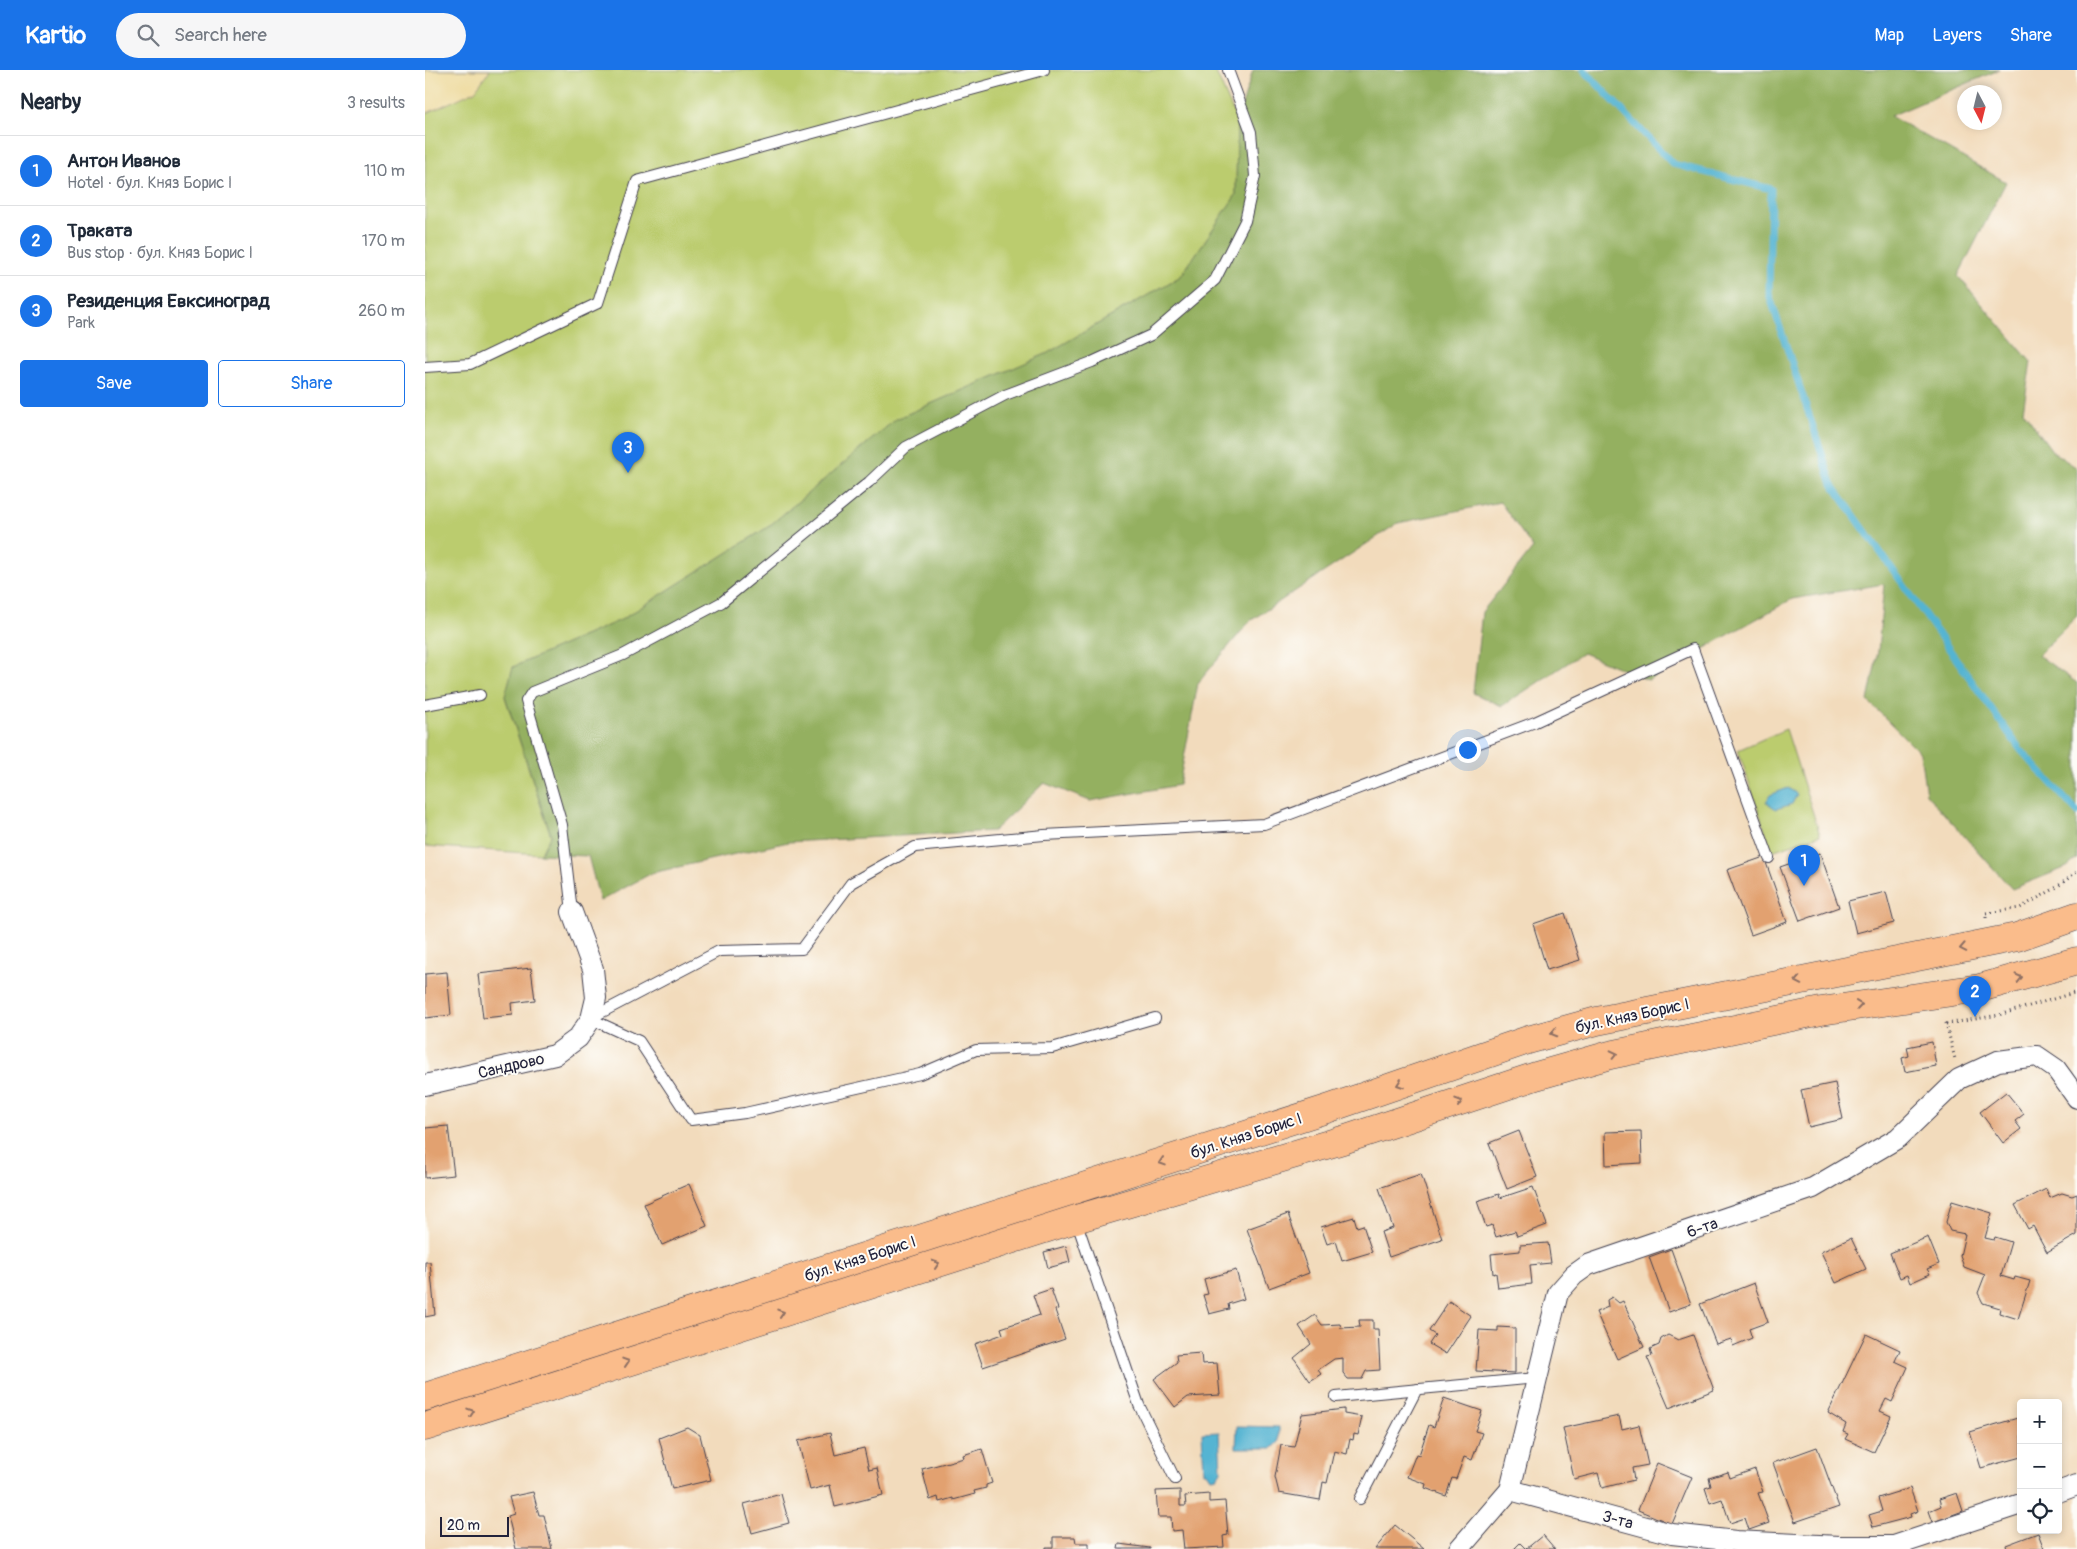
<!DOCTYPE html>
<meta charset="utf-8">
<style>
body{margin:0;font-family:Pangolin,sans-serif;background:#f6f6f7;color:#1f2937}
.controls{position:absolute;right:15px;bottom:15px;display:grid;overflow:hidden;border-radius:5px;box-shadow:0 2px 8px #0003}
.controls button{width:45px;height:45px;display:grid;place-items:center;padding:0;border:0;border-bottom:1px solid #e0e1e3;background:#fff;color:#1f2937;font:25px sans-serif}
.compass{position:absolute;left:1532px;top:15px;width:45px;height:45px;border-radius:50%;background:#fff;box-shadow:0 2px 8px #0003;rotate:173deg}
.scale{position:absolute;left:15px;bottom:12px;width:69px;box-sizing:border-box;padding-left:5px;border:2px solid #22223b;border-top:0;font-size:14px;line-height:18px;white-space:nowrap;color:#22223b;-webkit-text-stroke:4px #fdfcf7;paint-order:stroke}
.you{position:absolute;left:1042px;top:679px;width:18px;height:18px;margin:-12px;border:4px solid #fff;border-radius:50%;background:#1a73e8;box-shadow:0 0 0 8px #1a73e833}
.badge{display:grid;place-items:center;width:32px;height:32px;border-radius:50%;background:#1a73e8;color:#fff;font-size:16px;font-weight:700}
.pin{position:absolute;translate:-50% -41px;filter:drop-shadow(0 1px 2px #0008)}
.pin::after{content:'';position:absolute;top:26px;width:18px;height:15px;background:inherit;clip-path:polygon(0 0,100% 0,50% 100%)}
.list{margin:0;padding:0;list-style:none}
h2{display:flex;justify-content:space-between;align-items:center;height:65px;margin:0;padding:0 20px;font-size:21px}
h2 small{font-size:16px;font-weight:400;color:#747a83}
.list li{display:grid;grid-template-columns:32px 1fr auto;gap:15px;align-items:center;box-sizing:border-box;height:70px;padding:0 20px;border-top:1px solid #e0e1e3}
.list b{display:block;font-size:19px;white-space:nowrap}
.list p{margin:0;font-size:16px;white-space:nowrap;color:#747a83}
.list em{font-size:16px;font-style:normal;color:#747a83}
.actions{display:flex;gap:10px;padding:15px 20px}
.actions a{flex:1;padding:11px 0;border:1px solid #1a73e8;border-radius:5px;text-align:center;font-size:18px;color:#1a73e8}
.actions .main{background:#1a73e8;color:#fff}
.icon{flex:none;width:28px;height:28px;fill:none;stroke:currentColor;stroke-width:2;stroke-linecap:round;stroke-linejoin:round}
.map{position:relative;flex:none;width:1652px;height:1479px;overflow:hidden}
header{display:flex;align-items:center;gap:30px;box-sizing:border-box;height:70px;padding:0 25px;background:#1a73e8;color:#fff}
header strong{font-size:24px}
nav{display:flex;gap:28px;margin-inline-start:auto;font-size:18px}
.search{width:350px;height:45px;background:#f6f6f7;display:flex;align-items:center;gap:12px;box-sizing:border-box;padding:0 18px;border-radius:28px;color:#747a83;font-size:19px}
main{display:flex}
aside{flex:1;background:#fff}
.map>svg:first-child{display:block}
.green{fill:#bbcc6e;stroke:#6e7754}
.forest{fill:#94b061;stroke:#5b694e}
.sand{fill:#eeda9e;stroke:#887e6c}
.water{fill:#54b4d2;stroke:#3b6b86}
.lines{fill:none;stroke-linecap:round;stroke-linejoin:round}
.stream{stroke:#54b4d2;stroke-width:7}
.building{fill:#e2a16f}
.lane-casing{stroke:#413e4e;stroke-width:12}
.street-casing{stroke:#413e4e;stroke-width:22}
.highway-casing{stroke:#413e4e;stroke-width:29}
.path{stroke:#413e4e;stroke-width:3;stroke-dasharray:1 4;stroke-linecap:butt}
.lane{stroke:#fff;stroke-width:10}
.street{stroke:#fff;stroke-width:20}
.highway{stroke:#fabc8b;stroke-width:28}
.oneway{stroke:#8e6f63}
.labels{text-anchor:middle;stroke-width:4;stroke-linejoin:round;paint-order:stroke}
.street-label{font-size:16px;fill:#22223b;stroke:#fdfcf7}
</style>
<header>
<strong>Kartio</strong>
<div class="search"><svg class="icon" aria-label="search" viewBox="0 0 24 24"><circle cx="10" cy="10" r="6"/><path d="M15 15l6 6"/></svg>Search here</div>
<nav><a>Map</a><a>Layers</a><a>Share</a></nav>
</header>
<main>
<aside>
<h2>Nearby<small>3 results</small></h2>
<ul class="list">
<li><span class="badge">1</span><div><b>Антон Иванов</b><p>Hotel · бул. Княз Борис I</p></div><em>110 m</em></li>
<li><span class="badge">2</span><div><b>Траката</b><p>Bus stop · бул. Княз Борис I</p></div><em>170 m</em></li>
<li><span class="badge">3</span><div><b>Резиденция Евксиноград</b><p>Park</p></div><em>260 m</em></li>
</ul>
<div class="actions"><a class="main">Save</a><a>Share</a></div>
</aside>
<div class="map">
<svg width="1652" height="1479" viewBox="0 0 1652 1479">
<rect width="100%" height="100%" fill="#fdfcf7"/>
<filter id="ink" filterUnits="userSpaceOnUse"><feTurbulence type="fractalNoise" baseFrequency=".02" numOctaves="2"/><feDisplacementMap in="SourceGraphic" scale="10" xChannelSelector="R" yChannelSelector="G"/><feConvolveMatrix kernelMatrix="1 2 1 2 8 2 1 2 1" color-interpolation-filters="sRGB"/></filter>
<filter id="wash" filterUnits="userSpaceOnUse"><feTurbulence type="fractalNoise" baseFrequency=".0096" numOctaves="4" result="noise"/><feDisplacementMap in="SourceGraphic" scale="20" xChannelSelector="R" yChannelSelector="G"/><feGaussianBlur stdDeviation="1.12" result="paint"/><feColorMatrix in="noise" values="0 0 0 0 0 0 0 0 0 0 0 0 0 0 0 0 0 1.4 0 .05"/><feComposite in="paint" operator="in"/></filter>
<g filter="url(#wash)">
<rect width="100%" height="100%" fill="#f2dbbc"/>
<!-- green -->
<path class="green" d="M 0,0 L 790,0 L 812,51 L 811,125 L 756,206 L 621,284 L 471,349 L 343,457 L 196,550 L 88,597 L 80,627 L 126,766 L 115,784 L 0,776 Z
M 1361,659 L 1395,765 L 1347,781 L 1313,680 Z"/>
<!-- forest -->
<path class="forest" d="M 828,0 L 1574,0 L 1465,46 L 1581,112 L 1533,206 L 1606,292 L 1598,341 L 1628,382 L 1652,398 L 1652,546 L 1613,585 L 1652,613 L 1652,789 L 1642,797 L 1587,819 L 1501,724 L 1495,683 L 1443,631 L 1453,581 L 1459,514 L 1367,529 L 1223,610 L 1158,583 L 1077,636 L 1048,623 L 1057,542 L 1108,478 L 1075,432 L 973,453 L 825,551 L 773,613 L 754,715 L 665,731 L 619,713 L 568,761 L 363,772 L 227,803 L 175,831 L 163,786 L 115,784 L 126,765 L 80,626 L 88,597 L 196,550 L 343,457 L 471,349 L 621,284 L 756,206 L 811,125 L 812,51 Z"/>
<!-- sand -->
<path class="sand" d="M 0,0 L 65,0 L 50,21 L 0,44 Z"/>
<!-- water -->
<path class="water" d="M 1363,718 L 1372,724 L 1367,734 L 1351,739 L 1341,732 L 1345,725 Z
M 812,1356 L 854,1357 L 854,1372 L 848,1378 L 811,1378 Z
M 794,1362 L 796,1401 L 792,1407 L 786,1408 L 782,1402 L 779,1402 L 777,1363 Z"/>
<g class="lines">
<!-- stream -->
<path class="stream" d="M 1159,0 L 1248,94 L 1346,119 L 1344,224 L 1407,414 L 1595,679 L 1652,742"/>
</g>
<g id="blocks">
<!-- building -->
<path class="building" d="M 1395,783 L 1414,837 L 1375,851 L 1355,797 Z
M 1339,787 L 1362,852 L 1326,865 L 1302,800 Z
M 1461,822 L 1469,853 L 1431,863 L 1423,831 Z
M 1140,843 L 1155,890 L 1122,900 L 1108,854 Z
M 106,898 L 110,930 L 87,933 L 88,945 L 58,948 L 53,904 Z
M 22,902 L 26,945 L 0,948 L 0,904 Z
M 1507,972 L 1511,996 L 1480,1002 L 1477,988 L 1484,986 L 1482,977 Z
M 1410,1013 L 1418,1049 L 1384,1057 L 1376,1020 Z
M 1581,1022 L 1599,1044 L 1590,1051 L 1596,1059 L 1578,1073 L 1555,1042 Z
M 23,1056 L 29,1105 L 0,1108 L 0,1058 Z
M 1094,1061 L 1112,1107 L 1082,1119 L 1064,1073 Z
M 1216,1061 L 1217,1093 L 1181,1095 L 1180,1062 Z
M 996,1104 L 1017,1169 L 964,1187 L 956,1162 L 968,1158 L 954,1118 Z
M 264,1114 L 282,1156 L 237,1175 L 219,1134 Z
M 1108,1117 L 1122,1155 L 1092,1166 L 1090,1161 L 1071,1167 L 1067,1155 L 1061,1157 L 1052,1131 L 1074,1124 L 1075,1128 Z
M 1621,1119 L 1625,1128 L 1637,1123 L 1647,1126 L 1652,1124 L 1652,1165 L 1622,1182 L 1608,1156 L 1603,1159 L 1590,1135 Z
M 1527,1131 L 1567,1143 L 1560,1168 L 1569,1170 L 1570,1167 L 1586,1172 L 1576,1206 L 1589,1210 L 1590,1207 L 1605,1211 L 1593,1249 L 1574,1243 L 1575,1238 L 1558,1233 L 1553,1223 L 1560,1205 L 1539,1197 L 1535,1186 L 1540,1164 L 1525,1161 L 1521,1152 Z
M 863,1144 L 884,1203 L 844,1218 L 822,1159 Z
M 929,1147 L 932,1157 L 938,1155 L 947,1182 L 917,1191 L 911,1171 L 902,1174 L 896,1157 Z
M 1503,1167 L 1514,1194 L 1502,1199 L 1505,1204 L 1485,1213 L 1482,1205 L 1475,1208 L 1465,1183 Z
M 1426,1168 L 1441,1199 L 1411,1213 L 1396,1182 Z
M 1123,1173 L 1126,1193 L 1105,1195 L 1107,1214 L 1073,1218 L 1071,1203 L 1068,1204 L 1066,1184 L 1095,1181 L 1095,1175 Z
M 641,1176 L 645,1192 L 623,1198 L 619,1182 Z
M 1246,1179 L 1266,1234 L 1244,1242 L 1224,1187 Z
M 0,1192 L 5,1192 L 10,1245 L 0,1247 Z
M 811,1200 L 819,1229 L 803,1234 L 804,1239 L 784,1244 L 778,1225 L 783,1224 L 779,1209 Z
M 1329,1213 L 1343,1252 L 1324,1259 L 1327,1268 L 1308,1276 L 1306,1269 L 1291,1274 L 1275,1234 Z
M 626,1219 L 633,1239 L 630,1240 L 640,1269 L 558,1297 L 550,1274 L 578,1264 L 576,1258 L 615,1245 L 608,1225 Z
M 1187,1227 L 1194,1233 L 1198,1231 L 1219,1277 L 1192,1289 L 1171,1242 L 1183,1237 L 1182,1230 Z
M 1024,1231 L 1046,1246 L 1021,1284 L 1004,1274 L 1010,1265 L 1004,1261 Z
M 890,1245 L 897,1255 L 915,1254 L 916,1258 L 935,1257 L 934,1250 L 948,1250 L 948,1259 L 953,1259 L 955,1300 L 941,1301 L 937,1309 L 923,1309 L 918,1303 L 918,1288 L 909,1289 L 893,1300 L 896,1304 L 885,1311 L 869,1288 L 886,1274 L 874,1256 Z
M 1073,1257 L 1090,1258 L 1090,1303 L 1051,1301 L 1054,1260 L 1073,1261 Z
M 1441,1264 L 1475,1280 L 1470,1291 L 1483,1297 L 1467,1332 L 1461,1329 L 1455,1341 L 1466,1346 L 1449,1382 L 1420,1369 L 1423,1364 L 1418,1362 L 1421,1354 L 1403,1343 Z
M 1243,1265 L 1253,1270 L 1268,1265 L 1289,1320 L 1244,1338 L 1222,1287 L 1227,1286 L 1225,1279 L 1234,1275 L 1236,1269 Z
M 776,1283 L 777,1294 L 792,1293 L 795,1325 L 763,1327 L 750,1337 L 729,1309 L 752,1292 L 751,1285 Z
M 1019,1328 L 1057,1341 L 1050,1361 L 1057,1363 L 1047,1390 L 1039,1387 L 1031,1409 L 1027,1408 L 1021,1426 L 1000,1418 L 1001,1414 L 982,1407 L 991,1384 L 994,1385 L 1004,1355 L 1009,1357 Z
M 919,1339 L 919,1344 L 937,1347 L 933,1365 L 929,1364 L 928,1370 L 925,1369 L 922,1384 L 909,1381 L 902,1413 L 898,1412 L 895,1430 L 854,1423 L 850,1407 L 856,1375 L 869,1377 L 877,1344 Z
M 1194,1346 L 1197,1359 L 1214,1355 L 1223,1395 L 1207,1398 L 1209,1410 L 1177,1418 L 1173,1403 L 1149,1409 L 1138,1358 Z
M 1596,1347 L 1596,1387 L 1556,1398 L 1545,1362 Z
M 262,1357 L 275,1365 L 286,1410 L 247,1419 L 234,1368 Z
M 405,1363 L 410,1385 L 439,1378 L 444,1400 L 452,1398 L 458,1425 L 410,1437 L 405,1415 L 385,1420 L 373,1371 Z
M 1392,1377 L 1414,1437 L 1370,1452 L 1348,1393 Z
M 557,1379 L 567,1413 L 561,1415 L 561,1418 L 549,1421 L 550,1424 L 528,1430 L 528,1428 L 514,1432 L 513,1427 L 505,1430 L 497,1399 L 539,1388 L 538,1385 Z
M 1232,1393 L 1267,1407 L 1247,1454 L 1213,1440 Z
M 1330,1399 L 1338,1422 L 1333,1423 L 1344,1453 L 1324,1460 L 1320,1448 L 1305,1453 L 1297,1429 L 1285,1433 L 1280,1418 L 1286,1416 L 1284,1408 L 1303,1402 L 1305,1408 Z
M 1485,1418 L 1493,1441 L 1485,1444 L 1486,1447 L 1448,1457 L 1444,1445 L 1457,1441 L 1453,1428 Z
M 755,1420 L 755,1436 L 761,1436 L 760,1426 L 784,1424 L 784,1432 L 800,1431 L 803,1465 L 798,1466 L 799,1477 L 759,1479 L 757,1460 L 747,1461 L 746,1447 L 733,1447 L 731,1421 Z
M 108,1422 L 114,1445 L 119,1445 L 127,1479 L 91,1479 L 83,1446 L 89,1444 L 84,1427 Z
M 1532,1423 L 1538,1441 L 1508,1452 L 1504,1441 L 1516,1436 L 1514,1429 Z
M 356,1424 L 364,1453 L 327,1463 L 319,1434 Z
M 970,1455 L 999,1479 L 950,1479 Z
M 1613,1463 L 1619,1479 L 1582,1479 L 1581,1475 Z
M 1118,1465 L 1130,1479 L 1101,1479 Z
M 628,1467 L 650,1467 L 651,1473 L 664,1473 L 664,1479 L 621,1479 L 621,1477 L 628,1477 Z
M 1095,1473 L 1101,1479 L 1089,1479 Z
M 694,1474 L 725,1478 L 725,1479 L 693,1479 Z"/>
</g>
</g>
<g filter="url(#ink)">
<use href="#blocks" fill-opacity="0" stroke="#413e4e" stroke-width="1"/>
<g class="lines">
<!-- lane casing -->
<g class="lane-casing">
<path id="lane" d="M 0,297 L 45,294 L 173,233 L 212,111 L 619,0
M 0,635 L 55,625
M 147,842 L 137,755 L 101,631 L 107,622 L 198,585 L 297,532 L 444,412 L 481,377 L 580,325 L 667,292 L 726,265 L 790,210 L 820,151 L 830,106 L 826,62 L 803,0
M 166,948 L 294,881 L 377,879 L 426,813 L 490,777 L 619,765 L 839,754 L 1110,652 L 1268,579 L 1344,788
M 166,949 L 214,971 L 266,1050 L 320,1043 L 495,1004 L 551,980 L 627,978 L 730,948
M 651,1150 L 714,1335 L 750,1409
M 911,1327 L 1111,1308
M 935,1429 L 992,1319"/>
</g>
<!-- street casing -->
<g class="street-casing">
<path id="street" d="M 0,1015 L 130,985 L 153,968 L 166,949 L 171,928 L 168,899 L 147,842
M 1085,1420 L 1247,1464 L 1311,1471 L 1415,1476 L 1469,1476 L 1596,1434
M 1633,1422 L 1652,1415
M 1034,1479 L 1085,1420 L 1133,1223 L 1149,1205 L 1163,1195 L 1388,1118 L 1473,1068 L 1534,1009 L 1573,991 L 1612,986 L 1631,999 L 1652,1028"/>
</g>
<!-- highway casing -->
<g class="highway-casing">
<path id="highway" d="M 0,1327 L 905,1038 L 1103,970 L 1172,951 L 1592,867 L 1652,846
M 0,1357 L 651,1149 L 921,1069 L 1111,1006 L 1185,985 L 1396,941 L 1555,918 L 1652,891"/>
</g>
<!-- path -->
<path class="path" d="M 1561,848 L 1561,843 L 1595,838 L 1629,819 L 1652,802
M 1521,953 L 1530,989
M 1521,954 L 1574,945 L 1652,922"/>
<!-- lane -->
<use href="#lane" class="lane"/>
<!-- street -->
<use href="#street" class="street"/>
<!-- highway -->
<use href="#highway" class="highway"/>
</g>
<!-- one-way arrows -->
<defs><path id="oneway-chevron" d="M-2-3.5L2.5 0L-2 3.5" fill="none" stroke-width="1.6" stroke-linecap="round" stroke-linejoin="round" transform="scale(1.25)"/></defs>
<g class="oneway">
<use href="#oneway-chevron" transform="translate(1538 878) rotate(169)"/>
<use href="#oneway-chevron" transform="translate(1594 908) rotate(-14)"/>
<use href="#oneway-chevron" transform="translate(1373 911) rotate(169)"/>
<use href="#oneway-chevron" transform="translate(1434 935) rotate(-8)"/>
<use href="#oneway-chevron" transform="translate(1129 963) rotate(164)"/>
<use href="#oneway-chevron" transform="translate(1189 984) rotate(-13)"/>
<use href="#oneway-chevron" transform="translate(975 1014) rotate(161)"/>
<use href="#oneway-chevron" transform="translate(1034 1032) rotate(-18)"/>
<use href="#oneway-chevron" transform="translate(737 1092) rotate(162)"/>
<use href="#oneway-chevron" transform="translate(511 1194) rotate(-18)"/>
<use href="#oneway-chevron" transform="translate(356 1243) rotate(-18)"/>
<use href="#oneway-chevron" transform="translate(201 1292) rotate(-18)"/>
<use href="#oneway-chevron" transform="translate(46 1342) rotate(-18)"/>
</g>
</g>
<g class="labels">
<!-- street labels -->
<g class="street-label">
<text transform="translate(1207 945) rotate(-12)" y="6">бул. Княз Борис I</text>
<text transform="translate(86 995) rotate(-13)" y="6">Сандрово</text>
<text transform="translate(821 1065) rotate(-18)" y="6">бул. Княз Борис I</text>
<text transform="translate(1277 1157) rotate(-19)" y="6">6-та</text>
<text transform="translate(435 1188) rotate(-18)" y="6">бул. Княз Борис I</text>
<text transform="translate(1193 1449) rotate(15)" y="6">3-та</text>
</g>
</g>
</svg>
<div class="controls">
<button>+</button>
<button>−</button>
<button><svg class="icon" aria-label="locate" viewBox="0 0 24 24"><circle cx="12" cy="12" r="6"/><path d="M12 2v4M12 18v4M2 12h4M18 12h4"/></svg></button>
</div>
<svg class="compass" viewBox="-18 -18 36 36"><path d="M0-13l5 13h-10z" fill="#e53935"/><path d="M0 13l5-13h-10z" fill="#747a83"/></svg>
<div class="scale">20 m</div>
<div class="you"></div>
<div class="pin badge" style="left:1379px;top:816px">1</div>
<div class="pin badge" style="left:1550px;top:947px">2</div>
<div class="pin badge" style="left:203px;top:403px">3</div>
</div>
</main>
